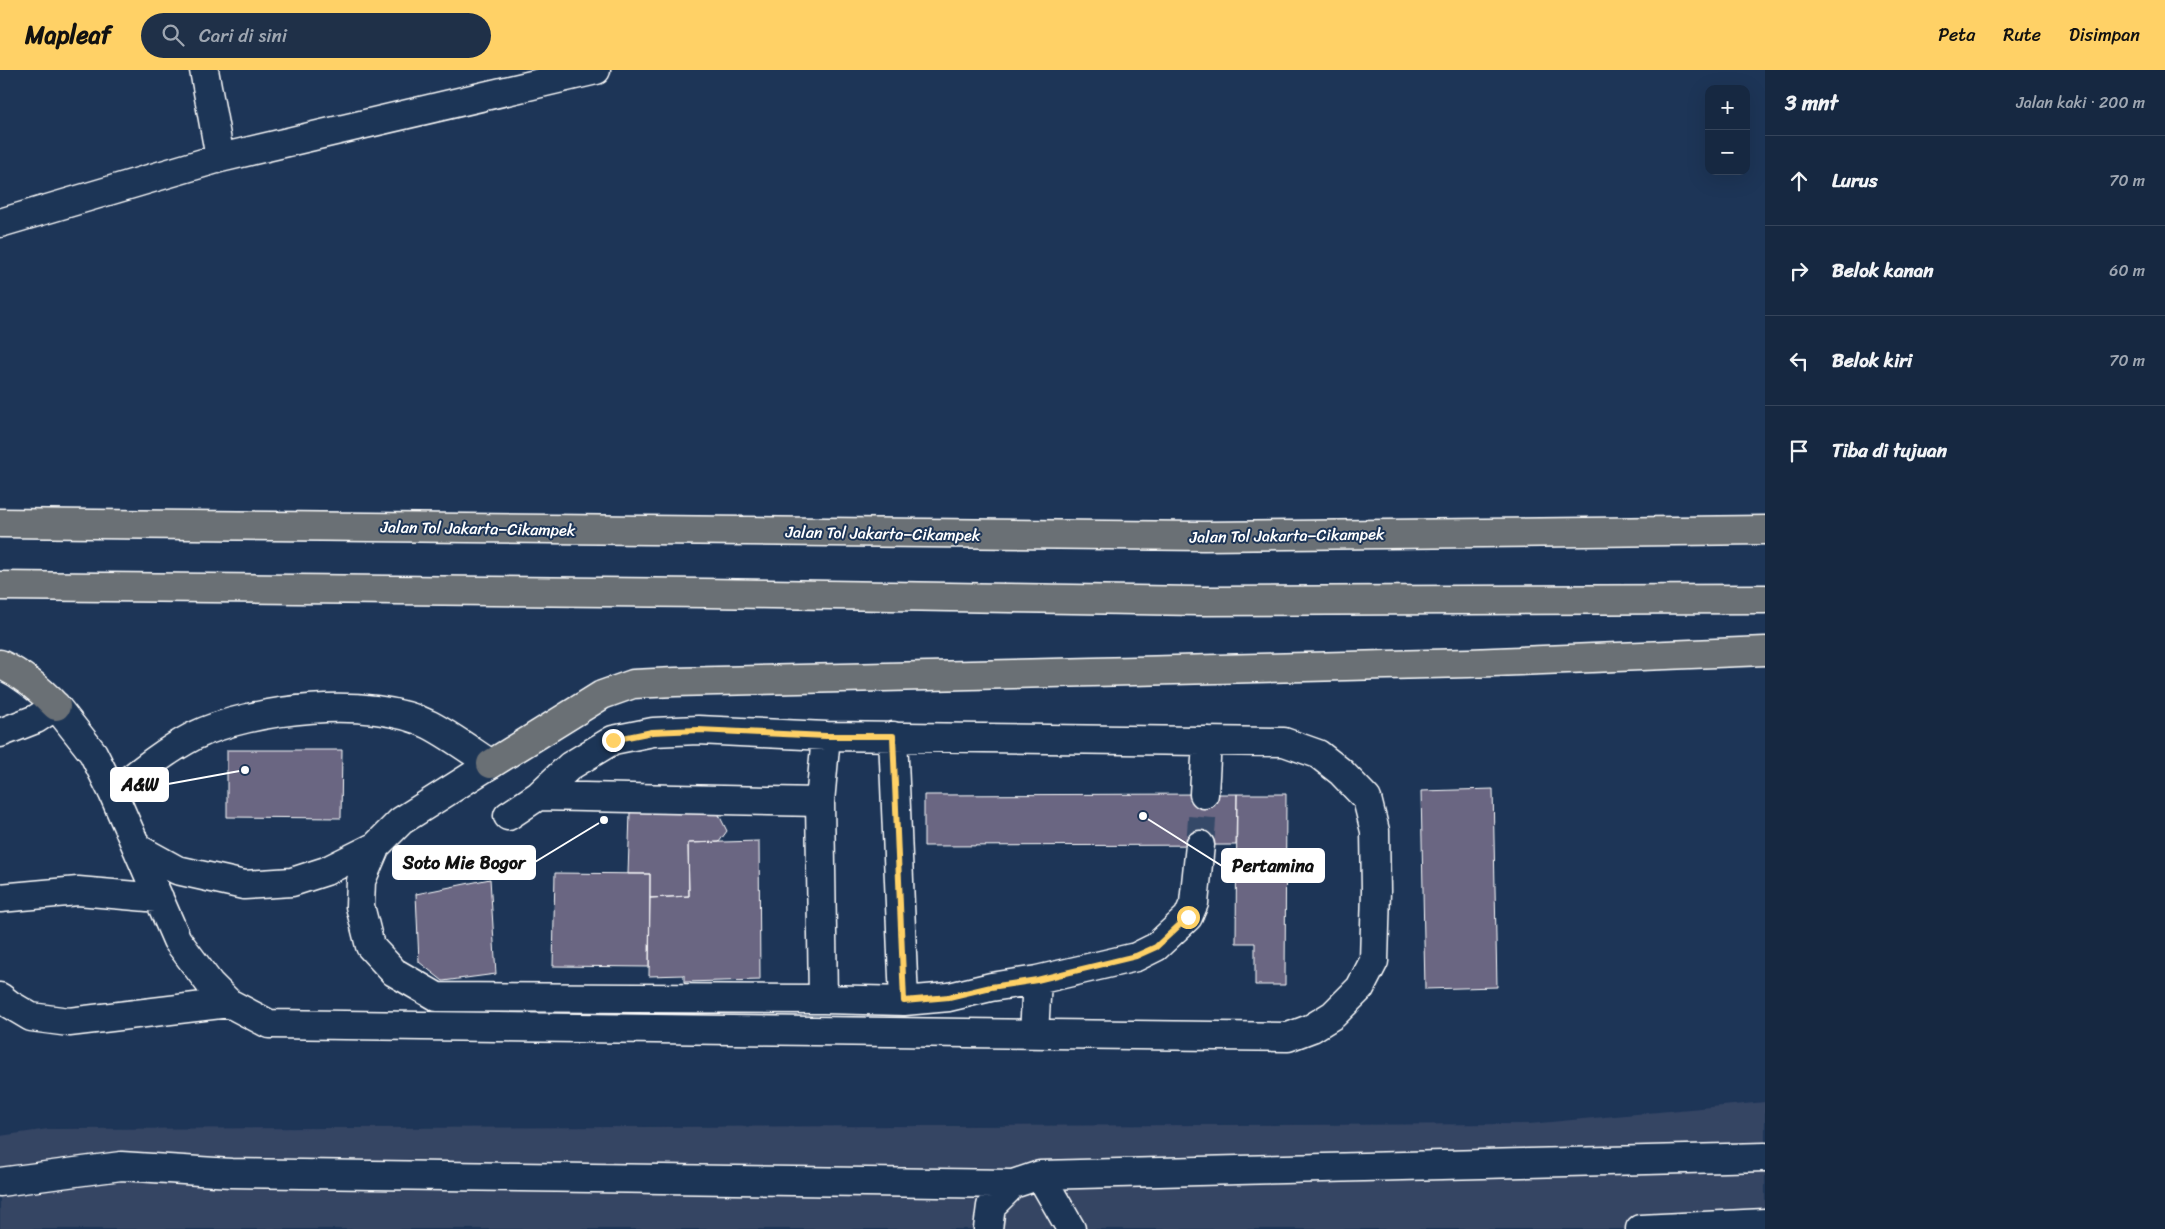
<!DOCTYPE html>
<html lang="id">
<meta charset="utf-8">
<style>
body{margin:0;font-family:Sriracha,sans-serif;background:#1f3048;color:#f1f3f6}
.controls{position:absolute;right:15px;top:15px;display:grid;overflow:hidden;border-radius:10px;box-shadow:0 5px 20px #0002}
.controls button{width:45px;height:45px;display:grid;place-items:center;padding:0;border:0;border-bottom:1px solid #35445a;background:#162841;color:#f1f3f6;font:25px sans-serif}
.stop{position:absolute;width:15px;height:15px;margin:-11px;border:4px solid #ffd166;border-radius:50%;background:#fff}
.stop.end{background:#ffd166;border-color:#fff;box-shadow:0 1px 5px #0008}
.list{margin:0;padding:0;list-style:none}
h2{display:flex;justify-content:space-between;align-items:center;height:65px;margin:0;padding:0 20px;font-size:21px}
h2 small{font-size:16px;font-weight:400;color:#9ea6b1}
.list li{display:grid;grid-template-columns:32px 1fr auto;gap:15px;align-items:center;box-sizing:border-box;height:90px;padding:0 20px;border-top:1px solid #35445a}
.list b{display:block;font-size:19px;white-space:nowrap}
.list em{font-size:16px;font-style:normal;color:#9ea6b1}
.icon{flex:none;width:28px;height:28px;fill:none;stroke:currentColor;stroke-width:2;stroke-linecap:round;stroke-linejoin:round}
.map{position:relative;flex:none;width:1765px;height:1159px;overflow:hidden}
header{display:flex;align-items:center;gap:30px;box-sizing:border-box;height:70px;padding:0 25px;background:#ffd166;color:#111}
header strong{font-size:24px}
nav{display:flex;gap:28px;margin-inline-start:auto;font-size:18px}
.search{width:350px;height:45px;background:#1f3048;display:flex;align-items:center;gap:12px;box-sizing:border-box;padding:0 18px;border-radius:28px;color:#9ea6b1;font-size:19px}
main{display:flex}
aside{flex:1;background:#162841}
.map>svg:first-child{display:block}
.built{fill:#344464}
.building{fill:#6a6682;stroke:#fff}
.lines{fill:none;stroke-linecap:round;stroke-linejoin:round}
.minor-tunnel{stroke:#344968;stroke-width:28;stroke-dasharray:28 14;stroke-linecap:butt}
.minor-casing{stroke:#fff;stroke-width:31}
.highway-casing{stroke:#fff;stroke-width:31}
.minor{stroke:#1d3557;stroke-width:28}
.highway{stroke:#6a7074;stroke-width:28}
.route{stroke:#ffd166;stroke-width:6}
.labels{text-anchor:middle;stroke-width:4;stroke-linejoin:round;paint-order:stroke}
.street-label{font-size:16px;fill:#fff;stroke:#1d3557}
.leader{fill:none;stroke:#fff;stroke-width:2}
.callout-dot{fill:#fff;stroke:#1d3557;stroke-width:2}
.callout{fill:#fff;stroke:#fff;stroke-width:2}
.callout-label{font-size:18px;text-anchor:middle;font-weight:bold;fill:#111}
</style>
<header>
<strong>Mapleaf</strong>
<div class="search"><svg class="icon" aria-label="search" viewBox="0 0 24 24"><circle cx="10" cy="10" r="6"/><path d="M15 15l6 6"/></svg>Cari di sini</div>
<nav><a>Peta</a><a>Rute</a><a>Disimpan</a></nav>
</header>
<main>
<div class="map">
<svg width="1765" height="1159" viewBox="0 0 1765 1159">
<rect width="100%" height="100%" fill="#1d3557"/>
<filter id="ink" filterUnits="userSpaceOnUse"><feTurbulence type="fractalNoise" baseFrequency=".02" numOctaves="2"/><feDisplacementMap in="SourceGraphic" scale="10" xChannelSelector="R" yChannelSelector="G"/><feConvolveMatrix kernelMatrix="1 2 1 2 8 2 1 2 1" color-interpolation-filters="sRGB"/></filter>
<g filter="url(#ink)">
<!-- built -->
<path class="built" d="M 1765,1032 L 1765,1159 L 0,1159 L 0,1066 L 48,1059 L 1529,1054 Z"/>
<!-- building -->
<path class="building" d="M 227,680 L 342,680 L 341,748 L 227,747 Z
M 1493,719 L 1497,917 L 1425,919 L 1421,721 Z
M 1204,724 L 1237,724 L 1236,775 L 924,776 L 924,725 Z
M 1237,724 L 1286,724 L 1285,915 L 1255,915 L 1255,873 L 1236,873 Z
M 717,741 L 727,761 L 719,772 L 688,773 L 689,826 L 650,828 L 650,804 L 628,804 L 630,742 Z
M 759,771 L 760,910 L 684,912 L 684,905 L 649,906 L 650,828 L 689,826 L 688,773 Z
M 555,803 L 650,804 L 649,897 L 553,896 Z
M 490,809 L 496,904 L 443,911 L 419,892 L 416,824 Z"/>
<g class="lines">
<!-- minor-tunnel -->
<path class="minor-tunnel" d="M 1200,775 L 1204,724"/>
<!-- minor casing -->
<g class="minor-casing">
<path id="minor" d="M 204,0 L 220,88
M 0,153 L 220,88 L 596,0
M 0,663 L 36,649 L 56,636 L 93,683 L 113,723 L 177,870 L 210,914 L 229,933 L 269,954 L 1288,967 L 1312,958 L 1333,945 L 1360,918 L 1374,891 L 1376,821 L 1375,761 L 1367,729 L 1341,702 L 1318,684 L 1284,672 L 826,666 L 698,660 L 653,662 L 613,670 L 570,696 L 538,726 L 508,746
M 893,666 L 904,931
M 113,723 C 138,703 165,681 194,666 C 252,638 372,625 430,655 C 451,666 471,681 491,694 L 401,751 L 376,776 L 361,811 L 360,836 L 370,876 L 394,902 L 437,927 L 823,929 L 904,931 L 949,927 L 991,917 L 1037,910 L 1136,887 L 1156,877 L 1188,847 L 1194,833 L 1200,775
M 1204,724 L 1207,671
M 538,726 L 820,732
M 137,778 L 177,800 L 244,815 L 292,812 L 326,801 L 376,776
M 0,828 L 78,821 L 159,828
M 0,927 L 9,934 L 31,947 L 69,952 L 229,933
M 823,929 L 820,732 L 826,666
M 1034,964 L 1037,910
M 1040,1105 L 1071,1159
M 0,1112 L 121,1096 L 231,1103 L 1013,1114
M 988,1159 L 991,1136 L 1013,1114 L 1040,1105 L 1765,1087
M 1640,1159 L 1765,1153"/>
</g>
<!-- highway casing -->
<g class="highway-casing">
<path id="highway" d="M 0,453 L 1204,466 L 1765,460
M 0,516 L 704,523 L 1198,531 L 1765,529
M 0,594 C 21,604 40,619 56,636
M 491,694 L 602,625 L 633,614 L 675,612 L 1469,593 L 1765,581"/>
</g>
<!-- minor -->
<use href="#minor" class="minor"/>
<!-- highway -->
<use href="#highway" class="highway"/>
</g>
</g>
<g class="lines" filter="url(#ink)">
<!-- route -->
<path class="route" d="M 613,670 L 652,662 L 698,660 L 826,666 L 893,666 L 904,931 L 949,927 L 991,917 L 1037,910 L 1136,886 L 1156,877 L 1188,847"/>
</g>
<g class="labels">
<!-- street labels -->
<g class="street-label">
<text transform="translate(478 458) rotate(1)" y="6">Jalan Tol Jakarta–Cikampek</text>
<text transform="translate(883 463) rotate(1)" y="6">Jalan Tol Jakarta–Cikampek</text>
<text transform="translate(1287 465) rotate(-1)" y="6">Jalan Tol Jakarta–Cikampek</text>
</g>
</g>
<!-- callouts -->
<path class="leader" d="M245 700L168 714M604 750L535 792M1143 746L1222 796"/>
<g class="callout-dot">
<circle cx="245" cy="700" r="5"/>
<circle cx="604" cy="750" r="5"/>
<circle cx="1143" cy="746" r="5"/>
</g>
<g class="callout">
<rect x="111" y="698" width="57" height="33" rx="5"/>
<rect x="393" y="776" width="142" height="33" rx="5"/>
<rect x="1222" y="779" width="102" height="33" rx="5"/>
</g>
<g class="callout-label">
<text x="140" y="721">A&amp;W</text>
<text x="464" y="799">Soto Mie Bogor</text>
<text x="1273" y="802">Pertamina</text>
</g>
</svg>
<div class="controls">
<button>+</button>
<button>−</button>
</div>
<div class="stop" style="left:1188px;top:847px"></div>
<div class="stop end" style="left:613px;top:670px"></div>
</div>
<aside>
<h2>3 mnt<small>Jalan kaki · 200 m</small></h2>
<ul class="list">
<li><svg class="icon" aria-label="ahead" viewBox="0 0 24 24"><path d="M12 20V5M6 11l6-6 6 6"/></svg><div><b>Lurus</b></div><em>70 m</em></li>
<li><svg class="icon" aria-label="right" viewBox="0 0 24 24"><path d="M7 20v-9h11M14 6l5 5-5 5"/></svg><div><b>Belok kanan</b></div><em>60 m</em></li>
<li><svg class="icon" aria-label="left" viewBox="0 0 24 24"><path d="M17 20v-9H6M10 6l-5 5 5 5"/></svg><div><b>Belok kiri</b></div><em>70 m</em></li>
<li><svg class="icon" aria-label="arrive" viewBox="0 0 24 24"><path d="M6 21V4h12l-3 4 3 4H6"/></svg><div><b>Tiba di tujuan</b></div></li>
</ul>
</aside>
</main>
